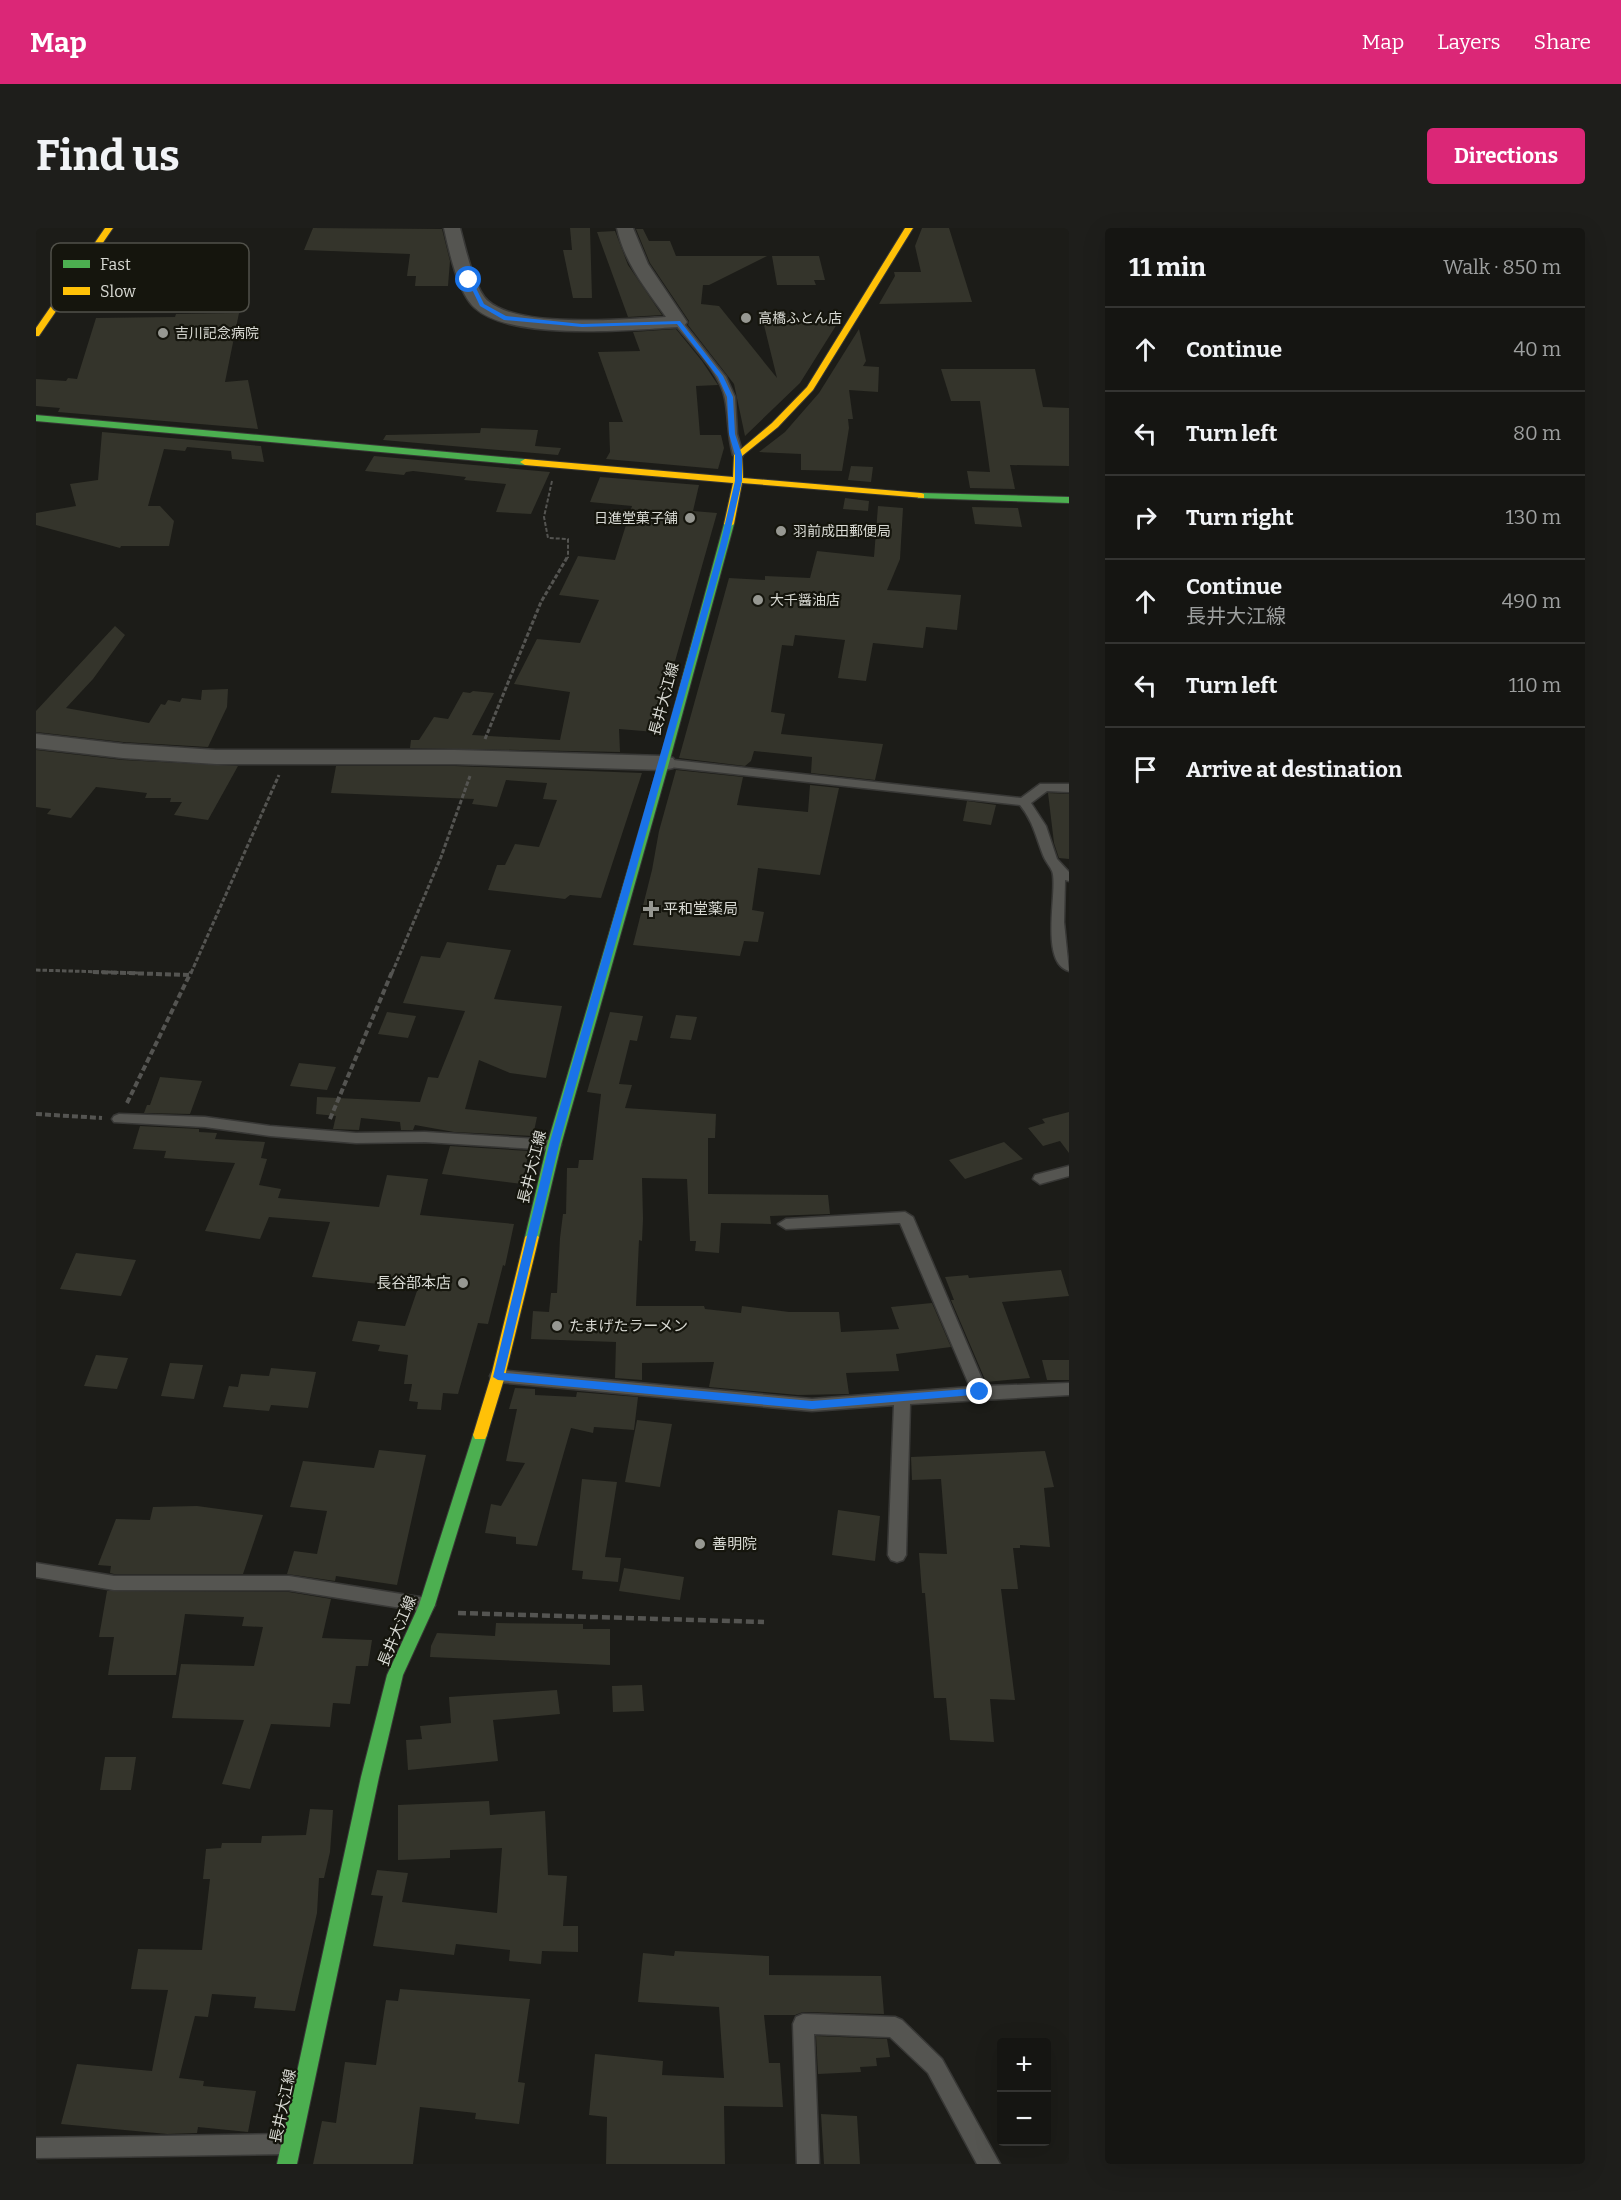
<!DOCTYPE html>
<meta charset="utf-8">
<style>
body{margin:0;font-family:Bitter,"Noto Sans JP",serif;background:#1e1e1b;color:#f1f3f6}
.controls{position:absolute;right:18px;bottom:18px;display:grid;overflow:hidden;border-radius:6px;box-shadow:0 6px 24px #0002}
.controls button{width:54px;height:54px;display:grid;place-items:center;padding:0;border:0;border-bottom:2px solid #343432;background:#151512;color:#f1f3f6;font:30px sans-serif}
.stop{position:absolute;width:18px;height:18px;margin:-14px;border:4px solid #1a73e8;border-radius:50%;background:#fff}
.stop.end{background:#1a73e8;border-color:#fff;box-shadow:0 2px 6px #0008}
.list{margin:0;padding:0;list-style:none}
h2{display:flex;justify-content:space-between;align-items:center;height:78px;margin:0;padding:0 24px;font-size:26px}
h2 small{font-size:20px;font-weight:400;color:#9d9f9f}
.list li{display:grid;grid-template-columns:39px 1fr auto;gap:18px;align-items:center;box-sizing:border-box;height:84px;padding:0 24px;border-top:2px solid #343432}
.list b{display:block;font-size:22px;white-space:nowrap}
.list p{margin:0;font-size:20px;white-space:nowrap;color:#9d9f9f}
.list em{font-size:20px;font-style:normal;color:#9d9f9f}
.icon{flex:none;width:33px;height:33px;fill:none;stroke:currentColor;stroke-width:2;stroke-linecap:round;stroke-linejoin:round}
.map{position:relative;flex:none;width:1033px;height:1936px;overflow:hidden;border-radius:6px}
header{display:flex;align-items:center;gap:36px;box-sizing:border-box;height:84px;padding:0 30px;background:#db2777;color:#fff}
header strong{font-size:28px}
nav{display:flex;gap:33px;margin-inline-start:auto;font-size:21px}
.intro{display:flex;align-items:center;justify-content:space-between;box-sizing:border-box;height:144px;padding:0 36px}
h1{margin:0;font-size:42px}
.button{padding:15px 27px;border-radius:6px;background:#db2777;color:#fff;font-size:21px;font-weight:700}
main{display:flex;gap:36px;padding:0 36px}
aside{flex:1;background:#151512;border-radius:6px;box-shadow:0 6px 24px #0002}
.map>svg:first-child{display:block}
.building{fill:#34342b}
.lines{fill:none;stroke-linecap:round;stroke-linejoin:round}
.lane-casing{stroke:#383836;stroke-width:3}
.street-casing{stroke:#383836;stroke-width:3}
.fast-casing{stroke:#383836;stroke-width:2}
.slow-casing{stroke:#383836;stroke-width:2}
.path-far3{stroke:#545451;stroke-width:2;stroke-dasharray:4 2;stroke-linecap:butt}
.path-far2{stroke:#545451;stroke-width:3;stroke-dasharray:4.5 2;stroke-linecap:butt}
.path-far1{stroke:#545451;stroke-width:4;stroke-dasharray:6 3;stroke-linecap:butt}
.path{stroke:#545451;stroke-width:4.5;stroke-dasharray:8 4;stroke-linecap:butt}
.lane{fill:#555551;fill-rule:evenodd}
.street{fill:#555551;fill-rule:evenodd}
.fast{fill:#4caf50;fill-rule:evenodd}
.slow{fill:#ffc107;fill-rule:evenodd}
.route{fill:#1a73e8}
.poi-dot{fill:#979892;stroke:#15150d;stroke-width:2}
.labels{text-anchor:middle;stroke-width:4.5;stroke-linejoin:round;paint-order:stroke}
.far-poi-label{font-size:14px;fill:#d9dad4;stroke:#15150d;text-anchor:start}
.street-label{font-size:15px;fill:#d9dad4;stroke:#15150d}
.poi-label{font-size:15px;fill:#d9dad4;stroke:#15150d;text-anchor:start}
.key{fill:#15150d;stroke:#505049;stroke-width:1.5}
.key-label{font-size:16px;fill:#d9dad4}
</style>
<header>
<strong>Map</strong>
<nav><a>Map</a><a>Layers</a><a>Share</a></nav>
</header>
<div class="intro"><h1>Find us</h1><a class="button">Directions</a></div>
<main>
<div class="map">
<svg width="1033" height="1936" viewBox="0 0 1033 1936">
<rect width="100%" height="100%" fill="#1c1c18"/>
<!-- building -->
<path class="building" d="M 277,0 L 406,1 L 414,33 L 412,58 L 379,58 L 380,48 L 371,48 L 374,26 L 268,22 Z
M 534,0 L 554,0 L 556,70 L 537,70 L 527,22 L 536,22 Z
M 886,0 L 913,0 L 936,74 L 843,76 L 859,48 L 858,44 L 885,44 L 879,18 Z
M 600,1 L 607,1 L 613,13 L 634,13 L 640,28 L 731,28 L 673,57 L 667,57 L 665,76 L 683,78 L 741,150 L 726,89 L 751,88 L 801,96 L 764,155 L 709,208 L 698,156 L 652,97 L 653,93 L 614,35 Z
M 579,3 L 592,37 L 626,87 L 592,89 L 561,4 Z
M 736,28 L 783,28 L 789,52 L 778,52 L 780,57 L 741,57 Z
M 203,85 L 189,154 L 212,152 L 222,201 L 22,184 L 24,180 L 0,178 L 0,151 L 30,153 L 32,150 L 41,151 L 60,90 L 139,89 L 140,86 Z
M 640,101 L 666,133 L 682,157 L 660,158 L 664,207 L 685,207 L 688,220 L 682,241 L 570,231 L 574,224 L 573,194 L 587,194 L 562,124 L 604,123 L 597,104 Z
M 823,101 L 830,133 L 827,138 L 843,139 L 842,164 L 813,162 L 817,191 L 812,191 L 813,200 L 806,243 L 765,242 L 765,226 L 723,224 L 749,204 L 783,165 Z
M 905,141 L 999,141 L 1007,179 L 1033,180 L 1033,238 L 974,237 L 979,261 L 934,260 L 931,243 L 954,244 L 944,173 L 915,173 Z
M 445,200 L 502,202 L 499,218 L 525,220 L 522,227 L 347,212 L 350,207 L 444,205 Z
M 66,204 L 225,218 L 228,234 L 196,231 L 195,223 L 151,219 L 149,223 L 128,221 L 112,278 L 124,278 L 138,293 L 133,318 L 85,318 L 84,320 L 0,297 L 0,285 L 40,278 L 34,256 L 62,252 Z
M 338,228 L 514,244 L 495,286 L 460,284 L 470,256 L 428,252 L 430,249 L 377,243 L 370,244 L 368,247 L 329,243 Z
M 815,238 L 837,239 L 835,254 L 812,252 Z
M 564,249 L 663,257 L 657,283 L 681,285 L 619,504 L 583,501 L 584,524 L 374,520 L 375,512 L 383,512 L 398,489 L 412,491 L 427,464 L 434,465 L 437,463 L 458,465 L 436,507 L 524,512 L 534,464 L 478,456 L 501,411 L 544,415 L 563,372 L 523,367 L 542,328 L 579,332 L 596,278 L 554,274 Z
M 809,270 L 833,273 L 832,283 L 807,281 Z
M 842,278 L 867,280 L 864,331 L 851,362 L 925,367 L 921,402 L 890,399 L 887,420 L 837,415 L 830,453 L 802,450 L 809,412 L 759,407 L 757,418 L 746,417 L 735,484 L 749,486 L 745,506 L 847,516 L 839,552 L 775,545 L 776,529 L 718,523 L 715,533 L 709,538 L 643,530 L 693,350 L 729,352 L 729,348 L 774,350 L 781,323 L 838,329 Z
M 936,279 L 982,280 L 986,299 L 939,296 Z
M 79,398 L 89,407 L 57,451 L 30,480 L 113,495 L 125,476 L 129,477 L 132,472 L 144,474 L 146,470 L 165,472 L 166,462 L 192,461 L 191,479 L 172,519 L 87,514 L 0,504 L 0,483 Z
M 0,522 L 87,532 L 202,538 L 172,592 L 138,587 L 146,574 L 134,574 L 135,570 L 109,570 L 111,565 L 60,559 L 35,590 L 11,586 L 15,581 L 0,579 Z
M 300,538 L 419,538 L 606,545 L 565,670 L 534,667 L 529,671 L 452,662 L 461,637 L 469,637 L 479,616 L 503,619 L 521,572 L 507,571 L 511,555 L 470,552 L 461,579 L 436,576 L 438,571 L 295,565 Z
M 640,542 L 707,549 L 701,577 L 772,584 L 774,557 L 803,560 L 784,647 L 722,640 L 716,682 L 728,684 L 722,714 L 708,713 L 704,728 L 597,717 L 616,642 L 623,603 Z
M 1012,565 L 1033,566 L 1033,631 L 1023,630 L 1018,615 Z
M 931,573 L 960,577 L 955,597 L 927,593 Z
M 411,714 L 475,722 L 458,771 L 526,778 L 510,850 L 474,845 L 443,832 L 429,881 L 501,889 L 497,908 L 418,904 L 379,897 L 377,902 L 365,902 L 364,894 L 325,890 L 323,902 L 297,901 L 300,888 L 280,886 L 281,869 L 384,874 L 392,849 L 402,850 L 429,783 L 367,775 L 385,728 L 404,730 Z
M 351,784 L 380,788 L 372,810 L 342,806 Z
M 574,784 L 607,788 L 601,813 L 594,812 L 583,856 L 596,857 L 589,880 L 680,886 L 679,910 L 672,910 L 672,966 L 792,967 L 794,986 L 734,988 L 735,996 L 685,995 L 683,1025 L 659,1023 L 660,1013 L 654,1013 L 651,951 L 606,950 L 607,991 L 606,1013 L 603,1012 L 600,1078 L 668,1078 L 669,1081 L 705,1085 L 706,1078 L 753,1084 L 803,1084 L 805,1104 L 863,1101 L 855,1079 L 896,1075 L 915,1119 L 860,1126 L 863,1143 L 810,1145 L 813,1166 L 762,1167 L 673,1159 L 678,1134 L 606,1135 L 606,1152 L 579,1150 L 580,1114 L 495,1111 L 497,1083 L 513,1084 L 515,1065 L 521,1065 L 524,1010 L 527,986 L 530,986 L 531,940 L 542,940 L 543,932 L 557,932 L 565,866 L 551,864 Z
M 640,787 L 661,789 L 655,812 L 634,810 Z
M 263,835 L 300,839 L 291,862 L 254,858 Z
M 124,849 L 166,853 L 154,886 L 108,885 L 111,877 L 114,877 Z
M 1033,884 L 1033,925 L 1024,913 L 1007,918 L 992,900 L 1009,895 L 1006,891 Z
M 104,898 L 163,901 L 163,904 L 181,905 L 179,911 L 229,914 L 225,930 L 231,931 L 223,957 L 245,961 L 242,970 L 343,979 L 351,947 L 392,951 L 384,987 L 478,996 L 469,1038 L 467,1037 L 452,1096 L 442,1095 L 422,1166 L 407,1165 L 405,1182 L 381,1181 L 382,1174 L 373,1173 L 376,1156 L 368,1156 L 372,1127 L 342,1123 L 344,1117 L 316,1113 L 322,1093 L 369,1098 L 382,1060 L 276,1049 L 294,994 L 233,989 L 224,1011 L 169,1003 L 199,935 L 128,930 L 130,923 L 97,921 Z
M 968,914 L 987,931 L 929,951 L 913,932 Z
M 414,918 L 493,923 L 486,956 L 406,946 Z
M 40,1025 L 100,1032 L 85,1068 L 24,1061 Z
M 1025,1042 L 1033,1068 L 966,1074 L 994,1150 L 950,1154 L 915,1072 L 918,1072 L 909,1049 L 932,1047 L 933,1050 Z
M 60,1127 L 92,1130 L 81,1161 L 48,1158 Z
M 1006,1132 L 1033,1132 L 1033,1152 L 1011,1152 Z
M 134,1135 L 167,1137 L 158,1171 L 125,1168 Z
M 235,1140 L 280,1144 L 272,1180 L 235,1177 L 233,1183 L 187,1179 L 193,1158 L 202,1159 L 205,1146 L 233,1148 Z
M 479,1160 L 499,1161 L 499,1167 L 540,1169 L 541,1164 L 602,1169 L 598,1202 L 558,1199 L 557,1205 L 535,1200 L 501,1318 L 480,1316 L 480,1309 L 449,1305 L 455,1276 L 465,1278 L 489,1235 L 470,1233 L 481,1181 L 473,1181 Z
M 601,1192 L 636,1196 L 624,1259 L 589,1254 Z
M 343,1222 L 390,1227 L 361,1357 L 300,1348 L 299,1353 L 251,1346 L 258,1323 L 281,1326 L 291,1283 L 254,1279 L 267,1233 L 338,1240 Z
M 1009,1223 L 1018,1259 L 1008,1260 L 1014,1319 L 984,1317 L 984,1320 L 977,1320 L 982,1361 L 965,1361 L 979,1472 L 954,1471 L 958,1514 L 914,1512 L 910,1470 L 898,1470 L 889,1365 L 886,1365 L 883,1325 L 911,1326 L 905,1251 L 876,1252 L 875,1229 Z
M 546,1251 L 581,1254 L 569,1329 L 585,1330 L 582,1354 L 546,1351 L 547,1343 L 536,1342 Z
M 161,1278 L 227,1287 L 207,1346 L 78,1346 L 74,1345 L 75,1338 L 62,1337 L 80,1291 L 114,1292 L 117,1279 Z
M 802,1282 L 844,1288 L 839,1333 L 796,1327 Z
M 588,1340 L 648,1349 L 644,1372 L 583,1363 Z
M 71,1363 L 253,1364 L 295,1371 L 286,1410 L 336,1412 L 332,1438 L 320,1438 L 314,1476 L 297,1475 L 294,1499 L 235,1496 L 214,1561 L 186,1556 L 208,1492 L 136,1490 L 145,1436 L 218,1438 L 227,1399 L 206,1398 L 208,1389 L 149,1386 L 140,1447 L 72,1447 L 78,1409 L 63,1409 Z
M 460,1395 L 547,1396 L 547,1401 L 574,1401 L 574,1437 L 394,1429 L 395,1418 L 401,1405 L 459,1408 Z
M 606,1457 L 608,1483 L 577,1484 L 576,1458 Z
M 521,1462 L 524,1486 L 457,1492 L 462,1533 L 372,1542 L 370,1512 L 386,1511 L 384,1498 L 415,1495 L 413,1469 Z
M 69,1529 L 100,1529 L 95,1562 L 64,1562 Z
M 453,1573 L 454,1587 L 509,1583 L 512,1647 L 531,1648 L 527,1698 L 542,1698 L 542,1724 L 506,1723 L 505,1736 L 473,1733 L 474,1722 L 420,1716 L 418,1727 L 337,1718 L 347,1668 L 335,1667 L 341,1642 L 372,1645 L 366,1674 L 461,1685 L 466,1620 L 414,1622 L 414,1630 L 362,1632 L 362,1577 Z
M 274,1581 L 297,1582 L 294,1624 L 288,1650 L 283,1650 L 281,1685 L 259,1783 L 218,1780 L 220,1769 L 176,1766 L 172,1789 L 159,1788 L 143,1850 L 168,1853 L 167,1858 L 220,1863 L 212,1904 L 162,1899 L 161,1905 L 131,1906 L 25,1896 L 41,1836 L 116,1843 L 132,1762 L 95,1761 L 102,1721 L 166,1722 L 174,1651 L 167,1651 L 170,1621 L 185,1620 L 186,1615 L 225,1615 L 226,1608 L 270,1607 Z
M 639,1723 L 733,1728 L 733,1747 L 845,1748 L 848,1786 L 767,1784 L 759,1787 L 728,1787 L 733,1835 L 744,1835 L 747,1879 L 688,1878 L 689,1936 L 570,1936 L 571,1889 L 553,1887 L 559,1826 L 627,1833 L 626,1847 L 688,1850 L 683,1779 L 602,1774 L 607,1725 L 638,1728 Z
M 364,1761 L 494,1771 L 482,1854 L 489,1855 L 483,1896 L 439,1891 L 440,1885 L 384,1879 L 377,1936 L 277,1936 L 286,1893 L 300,1895 L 309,1834 L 340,1837 L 350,1772 L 362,1773 Z
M 780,1808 L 851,1811 L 854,1829 L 840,1830 L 841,1838 L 824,1839 L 825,1844 L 782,1846 Z
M 785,1886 L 821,1888 L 824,1936 L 788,1936 Z"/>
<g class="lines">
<!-- lane casing -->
<g class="lane-casing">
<path id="lane" d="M 639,92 L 645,92 L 690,149 L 699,169 L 701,206 L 707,227 L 706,229 L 697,227 C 691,205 693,191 689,171 C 685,146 654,116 639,96 Z
M 628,531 L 985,570 L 1004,556 L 1033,556 L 1033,564 L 1011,563 L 995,575 L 1010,598 L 1021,631 L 1033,644 L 1033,653 L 1029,652 L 1028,694 L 1033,743 C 1002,735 1023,659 1016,643 C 1014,638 1009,633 1007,627 C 1000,609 997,593 984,577 L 624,538 L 622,535 Z
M 83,886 L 169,889 L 234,898 L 320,905 L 389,904 L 518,912 L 525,917 L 518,922 L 389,914 L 320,915 L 234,908 L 169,899 L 78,894 L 76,891 L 78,888 Z
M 1033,938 L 1033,948 L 1004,956 L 997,951 L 999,947 Z
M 869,984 L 877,989 L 949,1158 L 1033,1155 L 1033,1167 L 874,1176 L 870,1327 L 867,1332 L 861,1334 L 855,1332 L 852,1327 L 858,1177 L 776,1183 L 462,1154 L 456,1152 L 454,1148 L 456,1144 L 462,1142 L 776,1171 L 934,1159 L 864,995 L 750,1001 L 742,996 L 750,991 Z
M 0,1335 L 78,1348 L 253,1348 L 390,1370 L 396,1372 L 399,1377 L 396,1382 L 390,1384 L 253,1362 L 78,1362 L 0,1349 Z
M 767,1786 L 859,1789 L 866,1792 L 906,1831 L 964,1936 L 941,1936 L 892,1845 L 854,1809 L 778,1806 L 783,1936 L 761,1936 L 757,1796 L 760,1789 Z
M 252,1906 L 260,1909 L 263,1916 L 260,1923 L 252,1926 L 0,1930 L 0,1910 Z"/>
</g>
<!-- street casing -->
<g class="street-casing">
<path id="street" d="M 408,0 L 424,0 C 429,18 438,61 452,73 C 484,101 588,91 630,89 C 610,61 588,34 581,0 L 597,0 L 612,36 L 651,94 L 648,98 L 642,99 C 595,102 475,113 439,80 C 422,65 413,23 408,0 Z
M 0,506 L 87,516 L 180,522 L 419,522 L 628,528 L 637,530 L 640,535 L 637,540 L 628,542 L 419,536 L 180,536 L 87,530 L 0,520 Z"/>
</g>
<!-- fast casing -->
<g class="fast-casing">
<path id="fast" d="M 0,187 L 489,231 L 494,234 L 489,237 L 0,193 Z
M 885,265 L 1033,269 L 1033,275 L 882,270 L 882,266 Z
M 693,293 L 698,296 L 633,535 L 525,917 L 503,1009 L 496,1014 L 489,1009 L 511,917 L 623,535 L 688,296 Z
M 444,1201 L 449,1203 L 451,1207 L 399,1377 L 367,1447 L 343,1549 L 261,1936 L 241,1936 L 325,1549 L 351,1447 L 383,1377 L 437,1207 L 439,1203 Z"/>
</g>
<!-- slow casing -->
<g class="slow-casing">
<path id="slow" d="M 69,0 L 77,0 L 3,108 L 0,108 L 0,100 Z
M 869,0 L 877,0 L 777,162 L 742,199 L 706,228 L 707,250 L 885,265 L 888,266 L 888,270 L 706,255 L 698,296 L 693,299 L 688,296 L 697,255 L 489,237 L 484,234 L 489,231 L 697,249 L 698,227 L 736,195 L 771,159 Z
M 496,1004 L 503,1009 L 469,1148 L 451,1207 L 449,1211 L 439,1211 L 437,1207 L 455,1148 L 489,1009 Z"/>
</g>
<!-- path-far3 -->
<path class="path-far3" d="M 516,253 L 508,289 L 512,310 L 532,311 L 532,330"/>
<!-- path-far2 -->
<path class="path-far2" d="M 449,511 L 505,374 L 532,328
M 0,742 L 103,745
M 155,745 L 243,547
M 356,745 L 405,629 L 434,548"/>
<!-- path-far1 -->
<path class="path-far1" d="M 57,744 L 154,747
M 91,875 L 155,744
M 0,886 L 66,890
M 294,891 L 356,744"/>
<!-- path -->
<path class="path" d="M 422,1385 L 728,1394"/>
<!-- lane -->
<use href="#lane" class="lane"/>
<!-- street -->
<use href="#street" class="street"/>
<!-- fast -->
<use href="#fast" class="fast"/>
<!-- slow -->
<use href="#slow" class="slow"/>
</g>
<!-- route -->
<path class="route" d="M 431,51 L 436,52 L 448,76 L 470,88 L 546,96 L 644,93 L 687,148 L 697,169 L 699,206 L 706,227 L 706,253 L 691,317 L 523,917 L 468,1145 L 776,1173 L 944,1160 L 948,1161 L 948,1166 L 776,1181 L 462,1152 L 457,1149 L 513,917 L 684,317 L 699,253 L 699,227 L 693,206 L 691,169 L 682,149 L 641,96 L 546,99 L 468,92 L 444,78 Z"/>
<!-- markers -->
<g class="poi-dot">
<circle cx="710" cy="90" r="6"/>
<circle cx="127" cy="105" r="6"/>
<circle cx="654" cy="290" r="6"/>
<circle cx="745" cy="303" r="6"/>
<circle cx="722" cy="372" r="6"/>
<path d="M612 672h6v6h6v6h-6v6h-6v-6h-6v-6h6z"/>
<circle cx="427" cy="1055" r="6"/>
<circle cx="521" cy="1098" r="6"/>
<circle cx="664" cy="1316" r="6"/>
</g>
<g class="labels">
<!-- far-poi labels -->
<g class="far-poi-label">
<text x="722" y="95">高橋ふとん店</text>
<text x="139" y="110">吉川記念病院</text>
<text x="642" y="295" text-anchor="end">日進堂菓子舗</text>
<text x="757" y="308">羽前成田郵便局</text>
<text x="734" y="377">大千醤油店</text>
</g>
<!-- street labels -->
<g class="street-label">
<text transform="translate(628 471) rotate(-75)" y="5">長井大江線</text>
<text transform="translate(496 939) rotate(-76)" y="5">長井大江線</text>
<text transform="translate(361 1403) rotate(-67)" y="5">長井大江線</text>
<text transform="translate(247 1878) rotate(-78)" y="5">長井大江線</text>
</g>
<!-- poi labels -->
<g class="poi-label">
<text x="627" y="686">平和堂薬局</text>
<text x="415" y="1060" text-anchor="end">長谷部本店</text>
<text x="533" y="1103">たまげたラーメン</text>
<text x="676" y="1321">善明院</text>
</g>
</g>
<!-- legend -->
<rect x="15" y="15" width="198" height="69" rx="9" class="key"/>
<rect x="27" y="32" width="27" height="8" fill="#4caf50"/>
<rect x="27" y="59" width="27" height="8" fill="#ffc107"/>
<g class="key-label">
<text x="64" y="42">Fast</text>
<text x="64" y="69">Slow</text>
</g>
</svg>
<div class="controls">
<button>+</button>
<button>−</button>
</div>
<div class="stop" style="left:433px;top:52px"></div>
<div class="stop end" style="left:944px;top:1164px"></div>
</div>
<aside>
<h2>11 min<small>Walk · 850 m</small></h2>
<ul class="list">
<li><svg class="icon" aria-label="ahead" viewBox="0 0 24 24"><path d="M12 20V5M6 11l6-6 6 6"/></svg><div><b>Continue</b></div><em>40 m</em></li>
<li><svg class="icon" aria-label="left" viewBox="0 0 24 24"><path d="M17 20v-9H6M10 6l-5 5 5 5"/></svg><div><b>Turn left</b></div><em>80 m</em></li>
<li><svg class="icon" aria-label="right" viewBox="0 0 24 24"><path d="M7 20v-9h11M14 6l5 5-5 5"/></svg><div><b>Turn right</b></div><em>130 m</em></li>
<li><svg class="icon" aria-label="ahead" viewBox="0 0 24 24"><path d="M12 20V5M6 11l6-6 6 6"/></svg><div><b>Continue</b><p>長井大江線</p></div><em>490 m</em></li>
<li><svg class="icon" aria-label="left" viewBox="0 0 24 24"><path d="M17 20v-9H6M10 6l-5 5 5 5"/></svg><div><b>Turn left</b></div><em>110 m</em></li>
<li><svg class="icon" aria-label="arrive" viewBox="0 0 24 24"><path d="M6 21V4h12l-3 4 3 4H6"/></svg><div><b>Arrive at destination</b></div></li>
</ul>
</aside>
</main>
